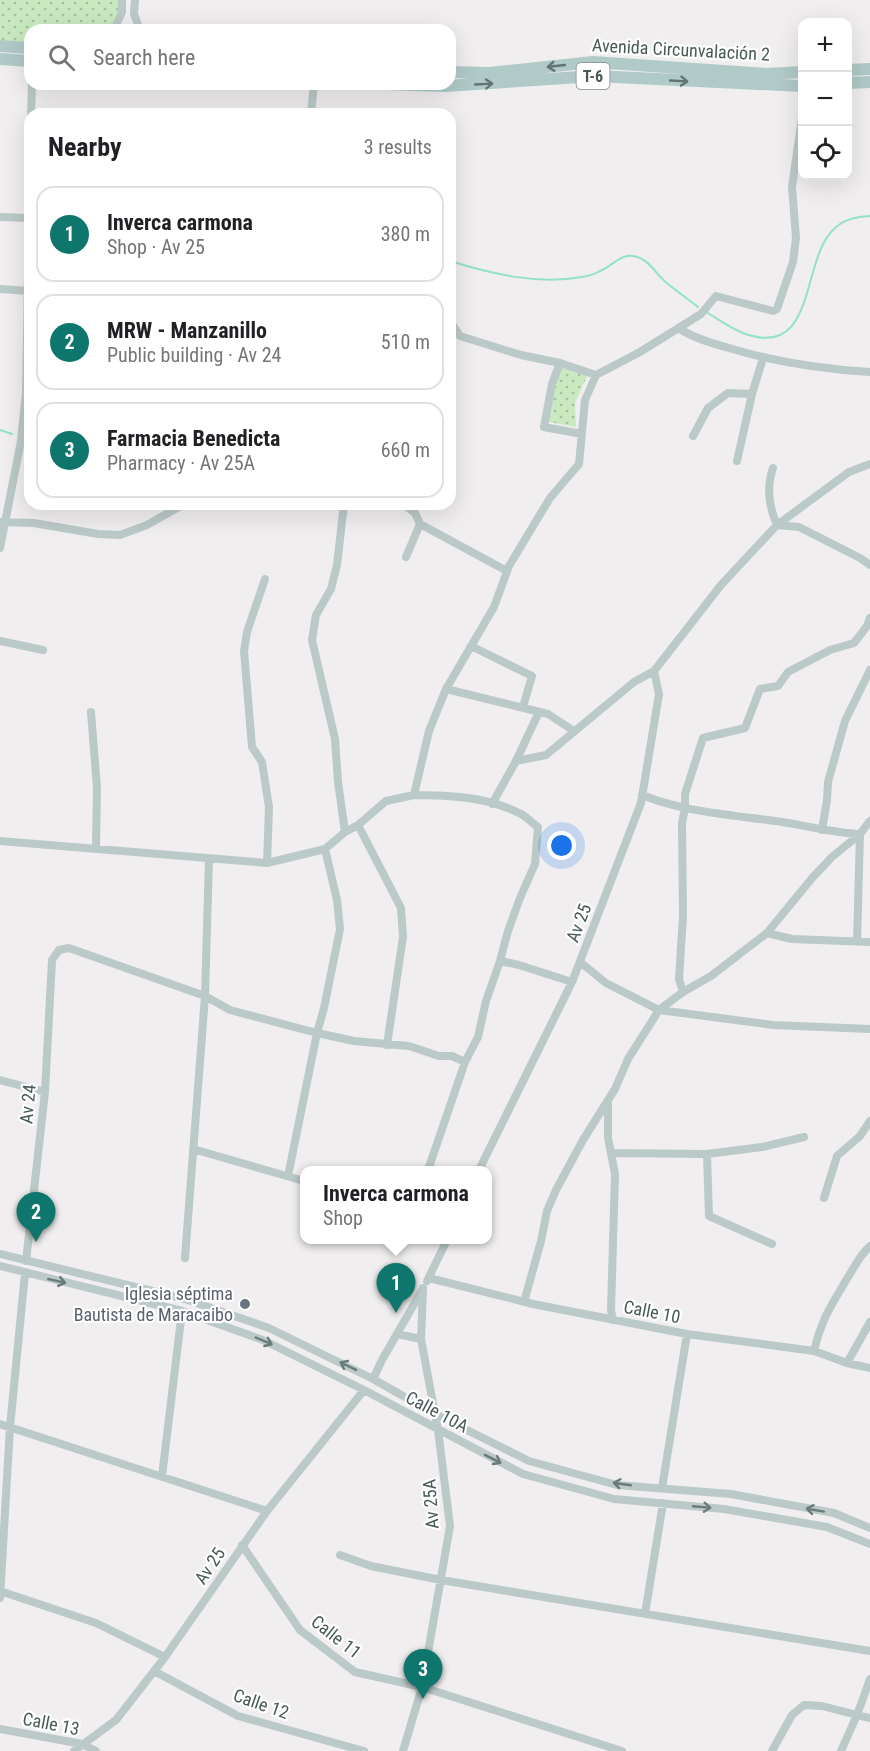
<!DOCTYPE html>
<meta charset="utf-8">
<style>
body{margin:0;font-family:"Roboto Condensed",sans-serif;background:#f6f6f6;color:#202124}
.controls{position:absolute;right:18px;top:18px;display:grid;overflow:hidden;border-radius:12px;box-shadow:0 6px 24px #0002}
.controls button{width:54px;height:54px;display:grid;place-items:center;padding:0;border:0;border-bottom:2px solid #e0e0e0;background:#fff;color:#202124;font:30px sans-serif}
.you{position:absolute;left:562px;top:846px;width:21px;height:21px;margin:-15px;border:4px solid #fff;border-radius:50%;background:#1a73e8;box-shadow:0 0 0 9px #1a73e833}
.badge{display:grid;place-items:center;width:39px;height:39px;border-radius:50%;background:#0f766e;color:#fff;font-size:20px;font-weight:700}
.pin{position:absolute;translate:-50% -50px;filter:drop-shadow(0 2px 3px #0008)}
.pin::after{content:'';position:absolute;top:32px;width:21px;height:18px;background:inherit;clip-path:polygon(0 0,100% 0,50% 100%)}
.popup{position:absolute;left:300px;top:1166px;width:192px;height:78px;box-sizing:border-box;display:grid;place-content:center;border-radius:12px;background:#fff;filter:drop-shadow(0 2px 4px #0005);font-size:20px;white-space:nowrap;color:#757577}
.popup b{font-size:22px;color:#202124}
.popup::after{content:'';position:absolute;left:50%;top:100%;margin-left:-12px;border:12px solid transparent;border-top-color:#fff}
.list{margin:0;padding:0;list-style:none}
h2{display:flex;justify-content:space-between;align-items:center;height:78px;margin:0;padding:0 24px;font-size:26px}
h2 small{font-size:20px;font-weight:400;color:#757577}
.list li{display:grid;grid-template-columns:39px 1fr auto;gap:18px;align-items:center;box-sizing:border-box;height:96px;margin:0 12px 12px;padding:0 12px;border:2px solid #e0e0e0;border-radius:18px}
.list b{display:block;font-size:22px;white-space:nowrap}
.list p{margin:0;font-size:20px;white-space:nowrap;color:#757577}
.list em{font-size:20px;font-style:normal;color:#757577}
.icon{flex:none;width:33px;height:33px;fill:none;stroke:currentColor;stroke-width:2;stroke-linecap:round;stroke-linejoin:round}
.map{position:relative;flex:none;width:870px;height:1751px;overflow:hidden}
.search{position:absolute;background:#fff;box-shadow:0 6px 24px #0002;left:24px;top:24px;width:432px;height:66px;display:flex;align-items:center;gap:15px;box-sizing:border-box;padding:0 21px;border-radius:18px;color:#757577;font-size:22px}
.panel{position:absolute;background:#fff;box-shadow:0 6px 24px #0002;left:24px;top:108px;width:432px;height:402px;border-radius:18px}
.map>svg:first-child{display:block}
.grass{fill:url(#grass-dots)}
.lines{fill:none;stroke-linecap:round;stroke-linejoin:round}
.stream{stroke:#92e2c5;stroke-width:2}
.minor{stroke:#bbc9c8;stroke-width:8}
.primary{stroke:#b0cac8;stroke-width:12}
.oneway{stroke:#627574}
.oneway2{stroke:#6a7b7a}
.worship-dot{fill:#6b7280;stroke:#fff;stroke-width:2}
.labels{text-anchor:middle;stroke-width:4.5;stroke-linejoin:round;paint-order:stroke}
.shield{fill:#fff;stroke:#7f8b8a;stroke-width:1.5}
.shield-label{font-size:16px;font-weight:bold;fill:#485958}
.street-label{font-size:18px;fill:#485958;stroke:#fff}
.worship-label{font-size:18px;fill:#5b616d;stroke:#fff;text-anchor:end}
</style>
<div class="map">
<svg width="870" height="1751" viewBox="0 0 870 1751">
<defs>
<pattern id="grass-dots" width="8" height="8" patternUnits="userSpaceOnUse" patternTransform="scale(1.5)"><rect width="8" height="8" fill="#c9eac1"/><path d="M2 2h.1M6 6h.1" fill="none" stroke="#a5c1a0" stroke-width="1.8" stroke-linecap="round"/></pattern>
</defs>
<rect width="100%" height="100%" fill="#f0eeef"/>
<!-- grass -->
<path class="grass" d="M 0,0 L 122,0 L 114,30 L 30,30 L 30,48 L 0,46 Z
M 562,368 L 587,376 L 575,403 L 576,427 L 549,422 L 555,386 Z"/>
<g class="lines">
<!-- stream -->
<path class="stream" d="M 450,261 C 492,274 538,285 582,277 C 588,276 595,274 600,271 C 611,267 620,254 633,256 C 649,258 656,275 668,284 C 678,292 688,299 698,307
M 706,312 C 718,319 730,328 743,333 C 816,361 801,263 832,231 C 843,219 855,217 870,216
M 0,430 L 12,434
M 26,436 L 30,437"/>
<!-- minor -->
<path class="minor" d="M 135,0 L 134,14 L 140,30
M 114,30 L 122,12 L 122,0
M 31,114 L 32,84
M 311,114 L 314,84
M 0,217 L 29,218
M 0,289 L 30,291
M 450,321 L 460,336 L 521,355 L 560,363 L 596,375 L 640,352 L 701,314 L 716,296 L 773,311 L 777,309 L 793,262 L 796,238 L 792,187 L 802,118
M 678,328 C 694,338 711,343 729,348 C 775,362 822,369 870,372
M 560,363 L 552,384 L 544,427 L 582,434
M 693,436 L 708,408 L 728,393 L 752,394 L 763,358
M 737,461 L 752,394
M 773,468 C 766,488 769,507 777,525 L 799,527 L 860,558 L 870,565
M 344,504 L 337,565 L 331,589 L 316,615 L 312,640 L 335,739 L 338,782 L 345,832
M 403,504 L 415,513 L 420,524
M 1,522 L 34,523 L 98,534 L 120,535 L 147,525 L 184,504
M 0,548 L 21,441 L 26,393 L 30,158
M 406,557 L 420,524 L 507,571
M 265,579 L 247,632 L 244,651 L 252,747 L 262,762 L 269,807 L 267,863
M 0,641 L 43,650
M 471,646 L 532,676 L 523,707
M 446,689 L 548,714 L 574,731
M 91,712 L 97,788 L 96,849
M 516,761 L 546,755 L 634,682 L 654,671 L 721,585 L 777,525 L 849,472 L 870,464
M 414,795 C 450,795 487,797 519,813 C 526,816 532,823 538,827 L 535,864 L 520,898 L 508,931 L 500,961 L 486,1001 L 478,1037 L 465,1062 L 428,1170
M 642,795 C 686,813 736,815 782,822 C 808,826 833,833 860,834 L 857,941
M 492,804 L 516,761 L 539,712
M 358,825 L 401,908 L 403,937 L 387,1045
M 822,830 L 827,800 L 828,782 L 845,721 L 870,670
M 0,841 L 267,863 L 325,849 L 345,832 L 358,825 L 386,801 L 414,795 L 429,731 L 446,689 L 494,607 L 509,566 L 550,498 L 579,464 L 585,400 L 596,375
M 767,933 L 792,939 L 870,942
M 500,961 L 519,965 L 572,982
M 580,962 L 606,983 L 659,1010 L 773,1025 L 870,1029
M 683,992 L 679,979 L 683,916 L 682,823 L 685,808 L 685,794 L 703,738 L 745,728 L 760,689 L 778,686 L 788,672 L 830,650 L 854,643 L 867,626 L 870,618
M 0,1080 L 45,1092
M 608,1101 L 608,1138 L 615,1174 L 611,1310 L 613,1320
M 193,1149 L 304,1181
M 612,1153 L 707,1154 L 762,1147 L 804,1137
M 707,1154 L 709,1216 L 772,1244
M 479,1170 L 572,982 L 641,803 L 659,694 L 654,671
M 288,1176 L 317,1033 L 324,1008 L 340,929 L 337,900 L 325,849
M 824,1198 L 837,1156 L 860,1136 L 870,1121
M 0,1254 L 185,1299 L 269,1328 L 373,1379 L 435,1414 L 529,1461 L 617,1485 L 731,1494 L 834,1513 L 870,1528
M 185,1258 L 205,996 L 209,859
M 26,1261 L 45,1092 L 52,960 L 59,950 L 69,948 L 205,996 L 230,1010 L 317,1033 L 354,1041 L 409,1046 L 439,1056 L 452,1056 L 465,1062
M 0,1266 L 182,1311 L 263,1340 L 364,1390 L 523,1474 L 614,1499 L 724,1509 L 827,1527 L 870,1544
M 429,1278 L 533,1304 L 687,1334 L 814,1351 L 847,1363 L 870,1368
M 427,1281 L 447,1240
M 524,1302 L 541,1241 L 547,1211 L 556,1190 L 583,1140 L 615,1089 L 628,1059 L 659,1010 L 683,992 L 711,976 L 767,933 L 813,877 L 832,857 L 860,834 L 870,821
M 397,1334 L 421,1339
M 814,1351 C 822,1318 831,1306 848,1277 C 855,1266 860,1255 870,1246
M 847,1363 L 870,1322
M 373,1379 L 382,1360 L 421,1292
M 0,1424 L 267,1511
M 162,1476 L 182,1311
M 662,1488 L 687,1334
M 242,1545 L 300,1630 L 355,1672 L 422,1687 L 622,1751
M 340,1555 L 371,1566 L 441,1580 L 870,1651
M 0,1591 L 96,1623 L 165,1657
M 0,1598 L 10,1427 L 25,1273
M 645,1614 L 663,1503
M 154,1671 L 238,1716 L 364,1751
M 870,1679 L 857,1715 L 870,1718
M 0,1729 L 82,1744 L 96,1751
M 74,1751 L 116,1720 L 165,1657 L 267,1511 L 364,1390
M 403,1751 L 422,1687 L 450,1526 L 438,1430 L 421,1339 L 423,1288
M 772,1751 L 792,1715 L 804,1705 L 822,1706 L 857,1715 L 841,1751"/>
<!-- primary -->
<path class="primary" d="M 0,46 L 30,48
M 0,59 L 30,61
M 848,70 L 870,69
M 450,72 L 489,73 L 593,62 L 767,74 L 802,72
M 848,83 L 870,82
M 384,84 L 445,86 L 595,76 L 802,86"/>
</g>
<!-- one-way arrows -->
<defs><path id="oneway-shaft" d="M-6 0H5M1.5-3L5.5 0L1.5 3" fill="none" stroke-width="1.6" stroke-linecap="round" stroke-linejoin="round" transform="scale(1.5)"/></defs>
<g class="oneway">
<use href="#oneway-shaft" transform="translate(556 66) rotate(174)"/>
<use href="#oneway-shaft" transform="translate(679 81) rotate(3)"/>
<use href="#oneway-shaft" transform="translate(484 84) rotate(-3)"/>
</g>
<g class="oneway2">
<use href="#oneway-shaft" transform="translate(57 1281) rotate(13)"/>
<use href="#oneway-shaft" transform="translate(264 1341) rotate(23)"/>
<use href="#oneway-shaft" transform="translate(348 1366) rotate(-154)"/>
<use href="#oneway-shaft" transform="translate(493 1459) rotate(27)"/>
<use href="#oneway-shaft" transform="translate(622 1484) rotate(-172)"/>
<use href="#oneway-shaft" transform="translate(702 1507) rotate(5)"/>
<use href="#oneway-shaft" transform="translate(815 1510) rotate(-170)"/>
</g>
<!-- markers -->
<circle class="worship-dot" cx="245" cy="1304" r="6"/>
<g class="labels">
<!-- shield labels -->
<rect class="shield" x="576.5" y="63" width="33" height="26" rx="4.5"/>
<g class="shield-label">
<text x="593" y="82">T-6</text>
</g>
<!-- street labels -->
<g class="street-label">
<text transform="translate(681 50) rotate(3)" y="6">Avenida Circunvalación 2</text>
<text transform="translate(579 923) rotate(-69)" y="6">Av 25</text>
<text transform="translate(28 1104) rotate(-85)" y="6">Av 24</text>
<text transform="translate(652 1312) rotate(11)" y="6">Calle 10</text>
<text transform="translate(437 1412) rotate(28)" y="6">Calle 10A</text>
<text transform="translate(431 1504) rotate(-94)" y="6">Av 25A</text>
<text transform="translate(210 1566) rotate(-56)" y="6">Av 25</text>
<text transform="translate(336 1637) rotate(38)" y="6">Calle 11</text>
<text transform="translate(261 1704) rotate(19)" y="6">Calle 12</text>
<text transform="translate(51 1724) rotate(11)" y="6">Calle 13</text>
</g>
<!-- worship labels -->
<g class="worship-label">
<text x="233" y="1300">Iglesia séptima<tspan x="233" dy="21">Bautista de Maracaibo</tspan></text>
</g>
</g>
</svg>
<div class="controls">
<button>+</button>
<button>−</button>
<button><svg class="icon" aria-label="locate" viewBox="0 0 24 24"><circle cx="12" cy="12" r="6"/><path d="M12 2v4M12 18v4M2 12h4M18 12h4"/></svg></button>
</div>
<div class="you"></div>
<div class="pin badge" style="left:396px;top:1313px">1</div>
<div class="popup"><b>Inverca carmona</b>Shop</div>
<div class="pin badge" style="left:36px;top:1242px">2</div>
<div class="pin badge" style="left:423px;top:1699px">3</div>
<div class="search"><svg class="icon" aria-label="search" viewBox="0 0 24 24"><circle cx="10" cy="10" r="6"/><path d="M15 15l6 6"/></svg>Search here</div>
<section class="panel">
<h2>Nearby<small>3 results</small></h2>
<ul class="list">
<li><span class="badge">1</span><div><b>Inverca carmona</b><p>Shop · Av 25</p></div><em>380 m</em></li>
<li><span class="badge">2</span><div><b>MRW - Manzanillo</b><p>Public building · Av 24</p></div><em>510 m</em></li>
<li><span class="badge">3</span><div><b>Farmacia Benedicta</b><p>Pharmacy · Av 25A</p></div><em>660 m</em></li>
</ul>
</section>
</div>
